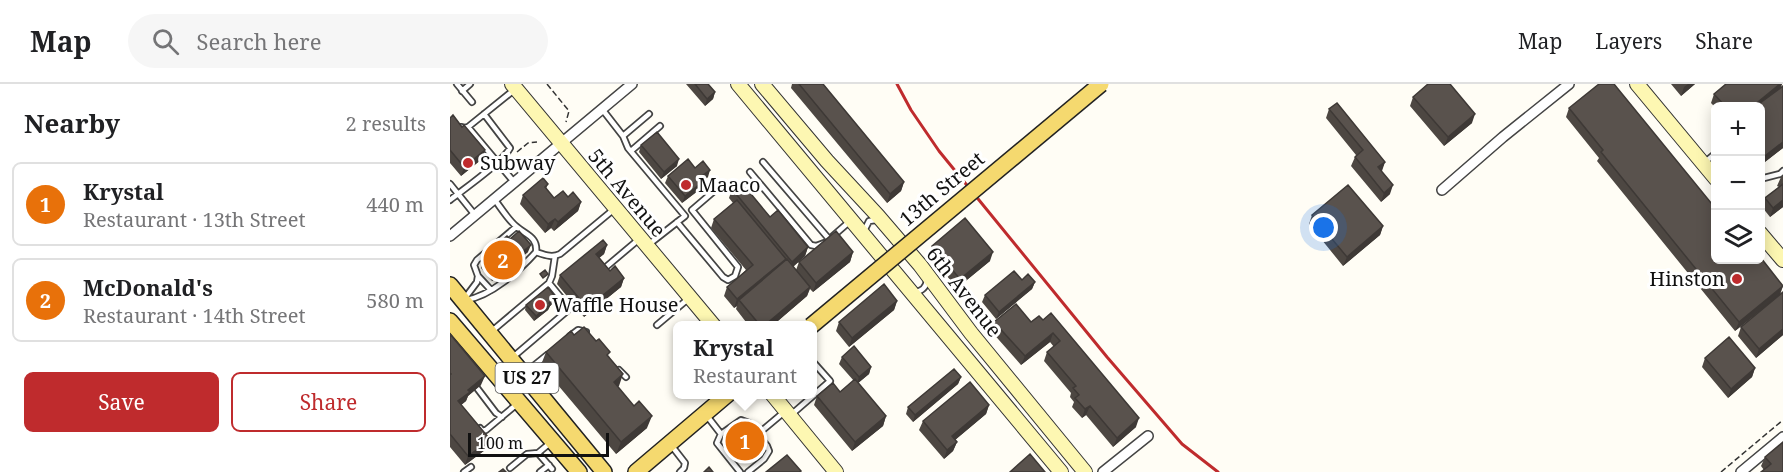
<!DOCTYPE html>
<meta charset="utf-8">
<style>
body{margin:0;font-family:"Noto Serif",serif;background:#f6f6f6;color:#202124}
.controls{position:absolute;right:18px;top:18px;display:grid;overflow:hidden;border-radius:9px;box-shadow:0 3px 15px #0003}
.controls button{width:54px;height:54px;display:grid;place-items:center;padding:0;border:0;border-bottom:2px solid #e0e0e0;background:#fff;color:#202124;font:30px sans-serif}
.scale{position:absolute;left:18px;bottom:15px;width:141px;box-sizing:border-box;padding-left:6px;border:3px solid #111;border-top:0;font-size:16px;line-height:21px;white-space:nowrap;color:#111;-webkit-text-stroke:4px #fff;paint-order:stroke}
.you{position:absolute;left:874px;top:144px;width:21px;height:21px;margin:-15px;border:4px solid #fff;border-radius:50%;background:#1a73e8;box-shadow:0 0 0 9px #1a73e833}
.badge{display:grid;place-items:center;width:39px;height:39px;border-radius:50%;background:#bf2b2d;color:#fff;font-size:20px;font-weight:700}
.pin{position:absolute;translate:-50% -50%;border:3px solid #fff;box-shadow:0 2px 6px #0006}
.popup{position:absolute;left:223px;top:237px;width:144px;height:78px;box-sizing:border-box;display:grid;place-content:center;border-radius:9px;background:#fff;filter:drop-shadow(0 2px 4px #0005);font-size:20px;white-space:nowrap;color:#757577}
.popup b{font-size:22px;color:#202124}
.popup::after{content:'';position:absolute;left:50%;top:100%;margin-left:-12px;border:12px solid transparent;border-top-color:#fff}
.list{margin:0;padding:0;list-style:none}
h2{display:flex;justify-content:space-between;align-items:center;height:78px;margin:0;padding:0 24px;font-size:26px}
h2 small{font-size:20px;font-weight:400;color:#757577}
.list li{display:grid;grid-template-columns:39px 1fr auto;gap:18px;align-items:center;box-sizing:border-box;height:84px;margin:0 12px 12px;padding:0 12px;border:2px solid #e0e0e0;border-radius:9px}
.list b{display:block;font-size:22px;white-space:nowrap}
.list p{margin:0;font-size:20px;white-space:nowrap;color:#757577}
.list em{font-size:20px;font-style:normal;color:#757577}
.actions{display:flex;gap:12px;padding:18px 24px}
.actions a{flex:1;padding:14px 0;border:2px solid #bf2b2d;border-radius:9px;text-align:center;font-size:21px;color:#bf2b2d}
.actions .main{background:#bf2b2d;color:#fff}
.icon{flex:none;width:33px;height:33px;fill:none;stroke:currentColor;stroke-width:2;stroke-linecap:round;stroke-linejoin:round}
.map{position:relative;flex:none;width:1333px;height:388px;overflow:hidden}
header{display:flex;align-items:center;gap:36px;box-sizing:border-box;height:84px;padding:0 30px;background:#fff;border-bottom:2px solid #e0e0e0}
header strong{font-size:28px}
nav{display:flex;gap:33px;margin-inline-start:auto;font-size:21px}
.search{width:420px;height:54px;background:#f6f6f6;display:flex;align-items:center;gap:15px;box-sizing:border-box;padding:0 21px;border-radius:33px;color:#757577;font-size:22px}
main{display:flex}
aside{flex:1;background:#fff}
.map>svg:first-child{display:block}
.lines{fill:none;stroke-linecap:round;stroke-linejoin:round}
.lane-casing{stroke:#444;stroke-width:8}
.street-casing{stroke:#444;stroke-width:12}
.secondary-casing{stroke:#333;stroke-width:16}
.primary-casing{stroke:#222;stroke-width:18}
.path{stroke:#333;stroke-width:1.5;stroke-dasharray:6 3;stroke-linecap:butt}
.lane{stroke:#fff;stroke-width:4.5}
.street{stroke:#fff;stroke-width:9}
.secondary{stroke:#fdf7b2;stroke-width:14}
.primary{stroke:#f5d96f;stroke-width:15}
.rail{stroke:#bf2b2d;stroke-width:3}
.primary-bridge-casing{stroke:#222;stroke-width:18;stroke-linecap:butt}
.primary-bridge{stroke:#f5d96f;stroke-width:15}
.wall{fill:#4d4742}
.shaded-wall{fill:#3e3936}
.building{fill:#59524d;stroke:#3e3936;stroke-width:1.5}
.poi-dot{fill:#bf2b2d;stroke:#fff;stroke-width:2}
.labels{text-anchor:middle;stroke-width:6;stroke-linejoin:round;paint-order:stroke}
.shield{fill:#fff;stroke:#585858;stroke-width:1.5}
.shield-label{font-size:18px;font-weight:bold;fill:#111}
.poi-label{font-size:20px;fill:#111;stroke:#fff;text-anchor:start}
.street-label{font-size:20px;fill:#111;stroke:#fff}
</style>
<header>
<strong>Map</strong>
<div class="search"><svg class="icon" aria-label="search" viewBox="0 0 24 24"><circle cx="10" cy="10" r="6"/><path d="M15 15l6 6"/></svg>Search here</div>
<nav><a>Map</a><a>Layers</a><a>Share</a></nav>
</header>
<main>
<aside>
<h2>Nearby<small>2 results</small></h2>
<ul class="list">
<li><span class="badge" style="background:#e8710a">1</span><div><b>Krystal</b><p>Restaurant · 13th Street</p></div><em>440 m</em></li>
<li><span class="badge" style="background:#e8710a">2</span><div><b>McDonald's</b><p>Restaurant · 14th Street</p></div><em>580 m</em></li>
</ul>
<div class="actions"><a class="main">Save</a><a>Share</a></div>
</aside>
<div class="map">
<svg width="1333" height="388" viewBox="0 0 1333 388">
<rect width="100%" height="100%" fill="#fffdf5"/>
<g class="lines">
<!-- lane casing -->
<g class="lane-casing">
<path id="lane" d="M 7,0 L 22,18
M 12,7 L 20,0
M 152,25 L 173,52 L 178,64 L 235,132 L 198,161
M 11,43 L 15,44 L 18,43 L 64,6
M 18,43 L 64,98
M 173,52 L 199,30
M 181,67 L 210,42
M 313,78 L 379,155
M 1254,79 L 1266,69
M 300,88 L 361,161 L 366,162 L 374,159
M 1310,95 L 1330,90 L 1333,87
M 0,100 L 25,131
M 0,116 C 14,105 53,78 60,64 L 34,30
M 242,126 L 263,108
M 227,138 L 273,193 L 278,196 L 285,192 L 288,183 L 242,126
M 414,147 L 419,137 L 426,136
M 383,152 L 399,138
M 86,168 C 95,171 102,174 110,170 L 163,126
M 156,183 L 188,156
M 28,192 L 41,206
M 465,208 C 472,207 476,204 477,196
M 15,214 L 27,198 L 28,192 L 24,181 L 27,176 L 66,143
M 16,216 C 41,212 69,187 86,168 C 88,153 76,151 67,143 C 59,137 51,124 45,116
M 207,241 L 238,215
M 42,247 L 99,199 L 102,192 L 105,172
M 120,252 L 128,246 L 136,248
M 63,273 L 117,227 L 117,221 L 99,199
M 169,286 L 176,293
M 76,288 L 97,271
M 27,304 L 46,329 L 52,333
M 342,330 L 380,297 L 364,279
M 257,332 L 271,350
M 30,344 L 32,347 L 36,346 L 67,320
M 308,350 L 333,329
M 100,359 L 88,369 L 102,385
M 221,361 L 235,379 L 234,384 L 230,388
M 60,384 L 77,370 L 88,369
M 14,388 L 21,383
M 90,388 L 99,381
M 290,388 L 267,359 L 271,350 L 291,336 L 299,339 L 317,362 L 319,367 L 314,375 L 298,388"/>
</g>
<!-- street casing -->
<g class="street-casing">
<path id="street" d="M 992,106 L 1053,53 L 1119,0
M 0,152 L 182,0
M 653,388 L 698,352
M 1291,388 L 1333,353"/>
</g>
<!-- secondary casing -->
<g class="secondary-casing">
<path id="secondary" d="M 62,0 L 264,242
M 288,0 L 611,388
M 312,0 L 377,77 L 428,132 L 470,181 L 521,249 L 635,388
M 1187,0 L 1266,95
M 1310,149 L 1333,176
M 322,310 L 386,388"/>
</g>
<!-- primary casing -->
<g class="primary-casing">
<path id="primary" d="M 0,201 L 154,388
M 0,237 L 129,388
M 186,388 L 278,310"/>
</g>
<!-- path -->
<path class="path" d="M 97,0 L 119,27 L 116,38
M 67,68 L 78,59 L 87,58
M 1271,388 L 1333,336"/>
<!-- lane -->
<use href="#lane" class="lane"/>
<!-- street -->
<use href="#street" class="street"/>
<!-- secondary -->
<use href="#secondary" class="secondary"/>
<!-- primary -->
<use href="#primary" class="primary"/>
<!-- rail -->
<path class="rail" d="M 447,0 L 461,26 L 489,67 L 657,273 L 732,360 L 768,388"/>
<!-- primary-bridge casing -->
<g class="primary-bridge-casing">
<path id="primary-bridge" d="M 361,242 L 651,0"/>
</g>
<!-- primary-bridge -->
<use href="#primary-bridge" class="primary-bridge"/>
</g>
<!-- wall -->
<path class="wall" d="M 236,0 L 258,0 L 265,8 L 263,15 L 255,22 Z
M 342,0 L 373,0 L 454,98 L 451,107 L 437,119 L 341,4 Z
M 1221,0 L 1245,0 L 1231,12 Z
M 1276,0 L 1332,0 L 1330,5 L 1333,2 L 1333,64 L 1311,81 L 1311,22 L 1266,22 L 1266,24 L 1261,19 L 1264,10 Z
M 963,13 L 1022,39 L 994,62 L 960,22 Z
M 1119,24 L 1266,176 L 1330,210 L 1333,208 L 1333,251 L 1306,274 L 1288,252 L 1291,243 L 1317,221 L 1285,247 L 1147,77 L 1149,74 L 1116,33 Z
M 879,25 L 935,78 L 931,87 L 940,110 L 931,118 L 901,82 L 905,73 L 906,71 L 876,34 Z
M 0,34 L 12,43 L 35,66 L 32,75 L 11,92 L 0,79 Z
M 191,61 L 227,82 L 211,95 L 189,68 Z
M 245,84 L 258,93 L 255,95 L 253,103 L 232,119 L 215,99 L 218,92 Z
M 1333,91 L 1333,123 L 1320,133 L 1312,123 L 1315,114 L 1329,103 L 1327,102 L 1331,93 Z
M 98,100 L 96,105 L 104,114 L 118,113 L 131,118 L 128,127 L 104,147 L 101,144 L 95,149 L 70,120 L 73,111 Z
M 282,105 L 320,133 L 358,163 L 355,172 L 343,183 L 346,186 L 349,178 L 403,168 L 400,178 L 363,208 L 360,205 L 357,212 L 322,242 L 299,242 L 286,225 L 287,222 L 284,224 L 274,212 L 277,203 L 296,186 L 261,144 L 264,135 L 283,119 L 279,114 Z
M 862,131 L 933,142 L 930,151 L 893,182 L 859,140 Z
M 60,155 L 78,168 L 42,197 L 31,184 L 34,177 L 37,175 L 39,167 Z
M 157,161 L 154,170 L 149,174 L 160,187 L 174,194 L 171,203 L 134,233 L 107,200 L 110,191 Z
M 482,162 L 540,177 L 507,204 L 479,171 Z
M 585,198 L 582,205 L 546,235 L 532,218 L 535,211 Z
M 106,214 L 104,218 L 100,222 L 98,226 L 84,237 L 75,226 L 76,221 Z
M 447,217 L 444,226 L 399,263 L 386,247 L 389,238 Z
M 589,232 L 686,343 L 663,363 L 636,331 L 632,334 L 622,323 L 624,318 L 620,313 L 621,309 L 594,277 L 597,268 L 604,263 L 600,258 L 571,281 L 541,247 L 544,238 L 581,238 Z
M 0,250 L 31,301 L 18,312 L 16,317 L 11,321 L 39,354 L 35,366 L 15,381 L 0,363 Z
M 124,251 L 159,272 L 168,303 L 197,344 L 166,370 L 91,281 L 96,268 Z
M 392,273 L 421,283 L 419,290 L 408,299 L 436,332 L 433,342 L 402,367 L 364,321 L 367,312 L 390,308 L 404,297 L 389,280 Z
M 1255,274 L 1305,284 L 1302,293 L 1278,314 L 1252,283 Z
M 511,293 L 508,300 L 463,338 L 456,330 L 458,323 Z
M 539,321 L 536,330 L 505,356 L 507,358 L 503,367 L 494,375 L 469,346 L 473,337 Z
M 282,346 L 311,358 L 309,363 L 298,372 L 281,351 Z
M 1315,373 L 1333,388 L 1314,386 L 1311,382 Z"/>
<!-- shaded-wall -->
<path class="shaded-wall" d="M 1238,0 L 1245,0 L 1231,12 L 1234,3 Z
M 1330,0 L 1332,0 L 1329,7 L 1310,22 L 1303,22 Z
M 265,8 L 263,15 L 255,22 L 257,15 Z
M 1025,30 L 1022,39 L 994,62 L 998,53 Z
M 1333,58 L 1333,64 L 1311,81 L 1311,75 Z
M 35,66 L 32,75 L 11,92 L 14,83 Z
M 229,75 L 227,82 L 211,95 L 214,88 Z
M 935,78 L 932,87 L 925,92 L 928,83 Z
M 260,86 L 258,93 L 250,99 L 252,92 Z
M 255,96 L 253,103 L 232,119 L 235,112 Z
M 454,98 L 451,107 L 437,119 L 440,110 Z
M 943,101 L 940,110 L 931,118 L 934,109 Z
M 1333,116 L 1333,123 L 1320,133 L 1323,124 Z
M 131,118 L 128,127 L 104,147 L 108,138 Z
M 105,135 L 101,144 L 95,149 L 98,140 Z
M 933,142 L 930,151 L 893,182 L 897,173 Z
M 81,161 L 78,168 L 42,197 L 45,190 Z
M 157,161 L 154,170 L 143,179 L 146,170 Z
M 358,163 L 355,172 L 338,187 L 342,178 Z
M 403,168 L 400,178 L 363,208 L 366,199 Z
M 543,168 L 540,177 L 507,204 L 510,195 Z
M 336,175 L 332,184 L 289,216 L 287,222 L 284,224 L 287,215 Z
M 174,194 L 171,203 L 134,233 L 137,224 Z
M 585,198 L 582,205 L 546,235 L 549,228 Z
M 1333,202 L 1330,211 L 1285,247 L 1289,238 Z
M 360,203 L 357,212 L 322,242 L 309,242 Z
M 106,214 L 104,218 L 100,222 L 98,226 L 84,237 L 86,232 L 99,219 Z
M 447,217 L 444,226 L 399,263 L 402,254 Z
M 1333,245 L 1333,251 L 1306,274 L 1309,265 Z
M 603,249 L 600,258 L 571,281 L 575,272 Z
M 421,283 L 419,290 L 407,300 L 409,293 Z
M 1305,284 L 1302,293 L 1278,314 L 1281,305 Z
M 173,290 L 169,302 L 159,310 L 164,298 Z
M 35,292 L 31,301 L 18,312 L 16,317 L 5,326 L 8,317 L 18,306 Z
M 511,293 L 508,300 L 463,338 L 465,331 Z
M 539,321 L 536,330 L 499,361 L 502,352 Z
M 640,322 L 636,331 L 632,334 L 635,325 Z
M 202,332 L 197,344 L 166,370 L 171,358 Z
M 436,332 L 433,342 L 402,367 L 405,358 Z
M 689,334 L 686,343 L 663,363 L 667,354 Z
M 39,354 L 35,366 L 15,381 L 18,372 Z
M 311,358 L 309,363 L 298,372 L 300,367 Z
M 507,358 L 503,367 L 494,375 L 497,366 Z"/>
<!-- building -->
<path class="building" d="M 245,0 L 258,0 L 265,8 L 257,15 Z
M 349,0 L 373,0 L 454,98 L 440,110 Z
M 978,0 L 1000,0 L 1025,30 L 998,53 L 963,13 Z
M 1149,0 L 1164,0 L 1266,125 L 1266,176 L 1295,176 L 1296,177 L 1299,176 L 1311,176 L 1311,174 L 1333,202 L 1289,238 L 1151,68 L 1153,66 L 1119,24 Z
M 1276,0 L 1330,0 L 1303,22 L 1275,22 L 1264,10 Z
M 1333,2 L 1333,58 L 1311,75 L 1311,22 L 1306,22 Z
M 887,19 L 935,78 L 928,83 L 943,101 L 934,109 L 905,73 L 913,66 L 879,25 Z
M 3,31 L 12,43 L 14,41 L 35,66 L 14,83 L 0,66 L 0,34 Z
M 207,48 L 229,75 L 214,88 L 191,61 Z
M 238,75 L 245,84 L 253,77 L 260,86 L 252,92 L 255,96 L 235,112 L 218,92 Z
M 93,94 L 98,100 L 95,103 L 104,114 L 113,107 L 118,113 L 123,108 L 131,118 L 108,138 L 105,135 L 98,140 L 73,111 Z
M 291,98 L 320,133 L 328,126 L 358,163 L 342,178 L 282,105 Z
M 1333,100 L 1333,116 L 1323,124 L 1315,114 Z
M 898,101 L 933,142 L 897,173 L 862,131 Z
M 287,116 L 336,175 L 287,215 L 277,203 L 303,181 L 264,135 Z
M 515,134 L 543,168 L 510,195 L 482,162 Z
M 69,147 L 81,161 L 45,190 L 34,177 L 42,171 L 39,167 L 57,152 L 60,155 Z
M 386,147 L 403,168 L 366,199 L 349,178 Z
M 153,156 L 157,161 L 146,170 L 160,187 L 165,182 L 174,194 L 137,224 L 110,191 Z
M 337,175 L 360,203 L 315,241 L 309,240 L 289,216 Z
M 95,186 L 98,190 L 93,194 L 90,190 Z
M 564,187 L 572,196 L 578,190 L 585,198 L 549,228 L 535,211 Z
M 434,200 L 447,217 L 402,254 L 389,238 Z
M 98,203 L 106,214 L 99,219 L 100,221 L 86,232 L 76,221 Z
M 1333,208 L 1333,245 L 1309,265 L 1291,243 Z
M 566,220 L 581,238 L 589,232 L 593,236 L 601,229 L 689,334 L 667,354 L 640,322 L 635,325 L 625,314 L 629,311 L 623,304 L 626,302 L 597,268 L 610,257 L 603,249 L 575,272 L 544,238 Z
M 134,243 L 146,257 L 149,255 L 160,268 L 157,271 L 173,290 L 164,298 L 184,322 L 189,317 L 202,332 L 171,358 L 96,268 L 121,247 L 124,251 Z
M 0,250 L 35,292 L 18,306 L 20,308 L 8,317 L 39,354 L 38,356 L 39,357 L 18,372 L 0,350 L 0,291 L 1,290 L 0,289 Z
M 1279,253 L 1305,284 L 1281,305 L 1255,274 Z
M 404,262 L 421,283 L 409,293 L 392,273 Z
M 504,285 L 511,293 L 465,331 L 458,323 Z
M 405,295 L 436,332 L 405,358 L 367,312 L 383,299 L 390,308 Z
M 520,298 L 539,321 L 502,352 L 507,358 L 497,366 L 473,337 Z
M 293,337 L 311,358 L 300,367 L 282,346 Z
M 1333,358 L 1333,388 L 1311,388 L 1321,380 L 1315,373 Z
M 580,370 L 595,388 L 560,388 Z
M 337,371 L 351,387 L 349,388 L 316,388 Z
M 259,383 L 263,388 L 254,388 Z
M 53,385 L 56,388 L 49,388 Z"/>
<!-- markers -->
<g class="poi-dot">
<circle cx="18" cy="79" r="6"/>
<circle cx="236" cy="101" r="6"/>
<circle cx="1287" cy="195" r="6"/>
<circle cx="90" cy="221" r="6"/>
</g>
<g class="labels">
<!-- shield labels -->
<rect class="shield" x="45.5" y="279" width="63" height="30" rx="4.5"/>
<g class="shield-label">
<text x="77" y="300">US 27</text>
</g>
<!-- poi labels -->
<g class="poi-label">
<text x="30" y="86">Subway</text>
<text x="248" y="108">Maaco</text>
<text x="1275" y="202" text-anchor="end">Hinston</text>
<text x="102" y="228">Waffle House</text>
</g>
<!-- street labels -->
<g class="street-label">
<text transform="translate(492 105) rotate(-40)" y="7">13th Street</text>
<text transform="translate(177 109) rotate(50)" y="7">5th Avenue</text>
<text transform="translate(514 208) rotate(52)" y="7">6th Avenue</text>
</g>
</g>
</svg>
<div class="controls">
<button>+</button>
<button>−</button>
<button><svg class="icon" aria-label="layers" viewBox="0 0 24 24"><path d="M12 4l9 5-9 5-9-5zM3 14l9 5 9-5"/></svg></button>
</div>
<div class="scale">100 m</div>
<div class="you"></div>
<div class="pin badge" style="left:295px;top:357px;background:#e8710a">1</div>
<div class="popup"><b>Krystal</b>Restaurant</div>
<div class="pin badge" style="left:53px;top:176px;background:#e8710a">2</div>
</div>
</main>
